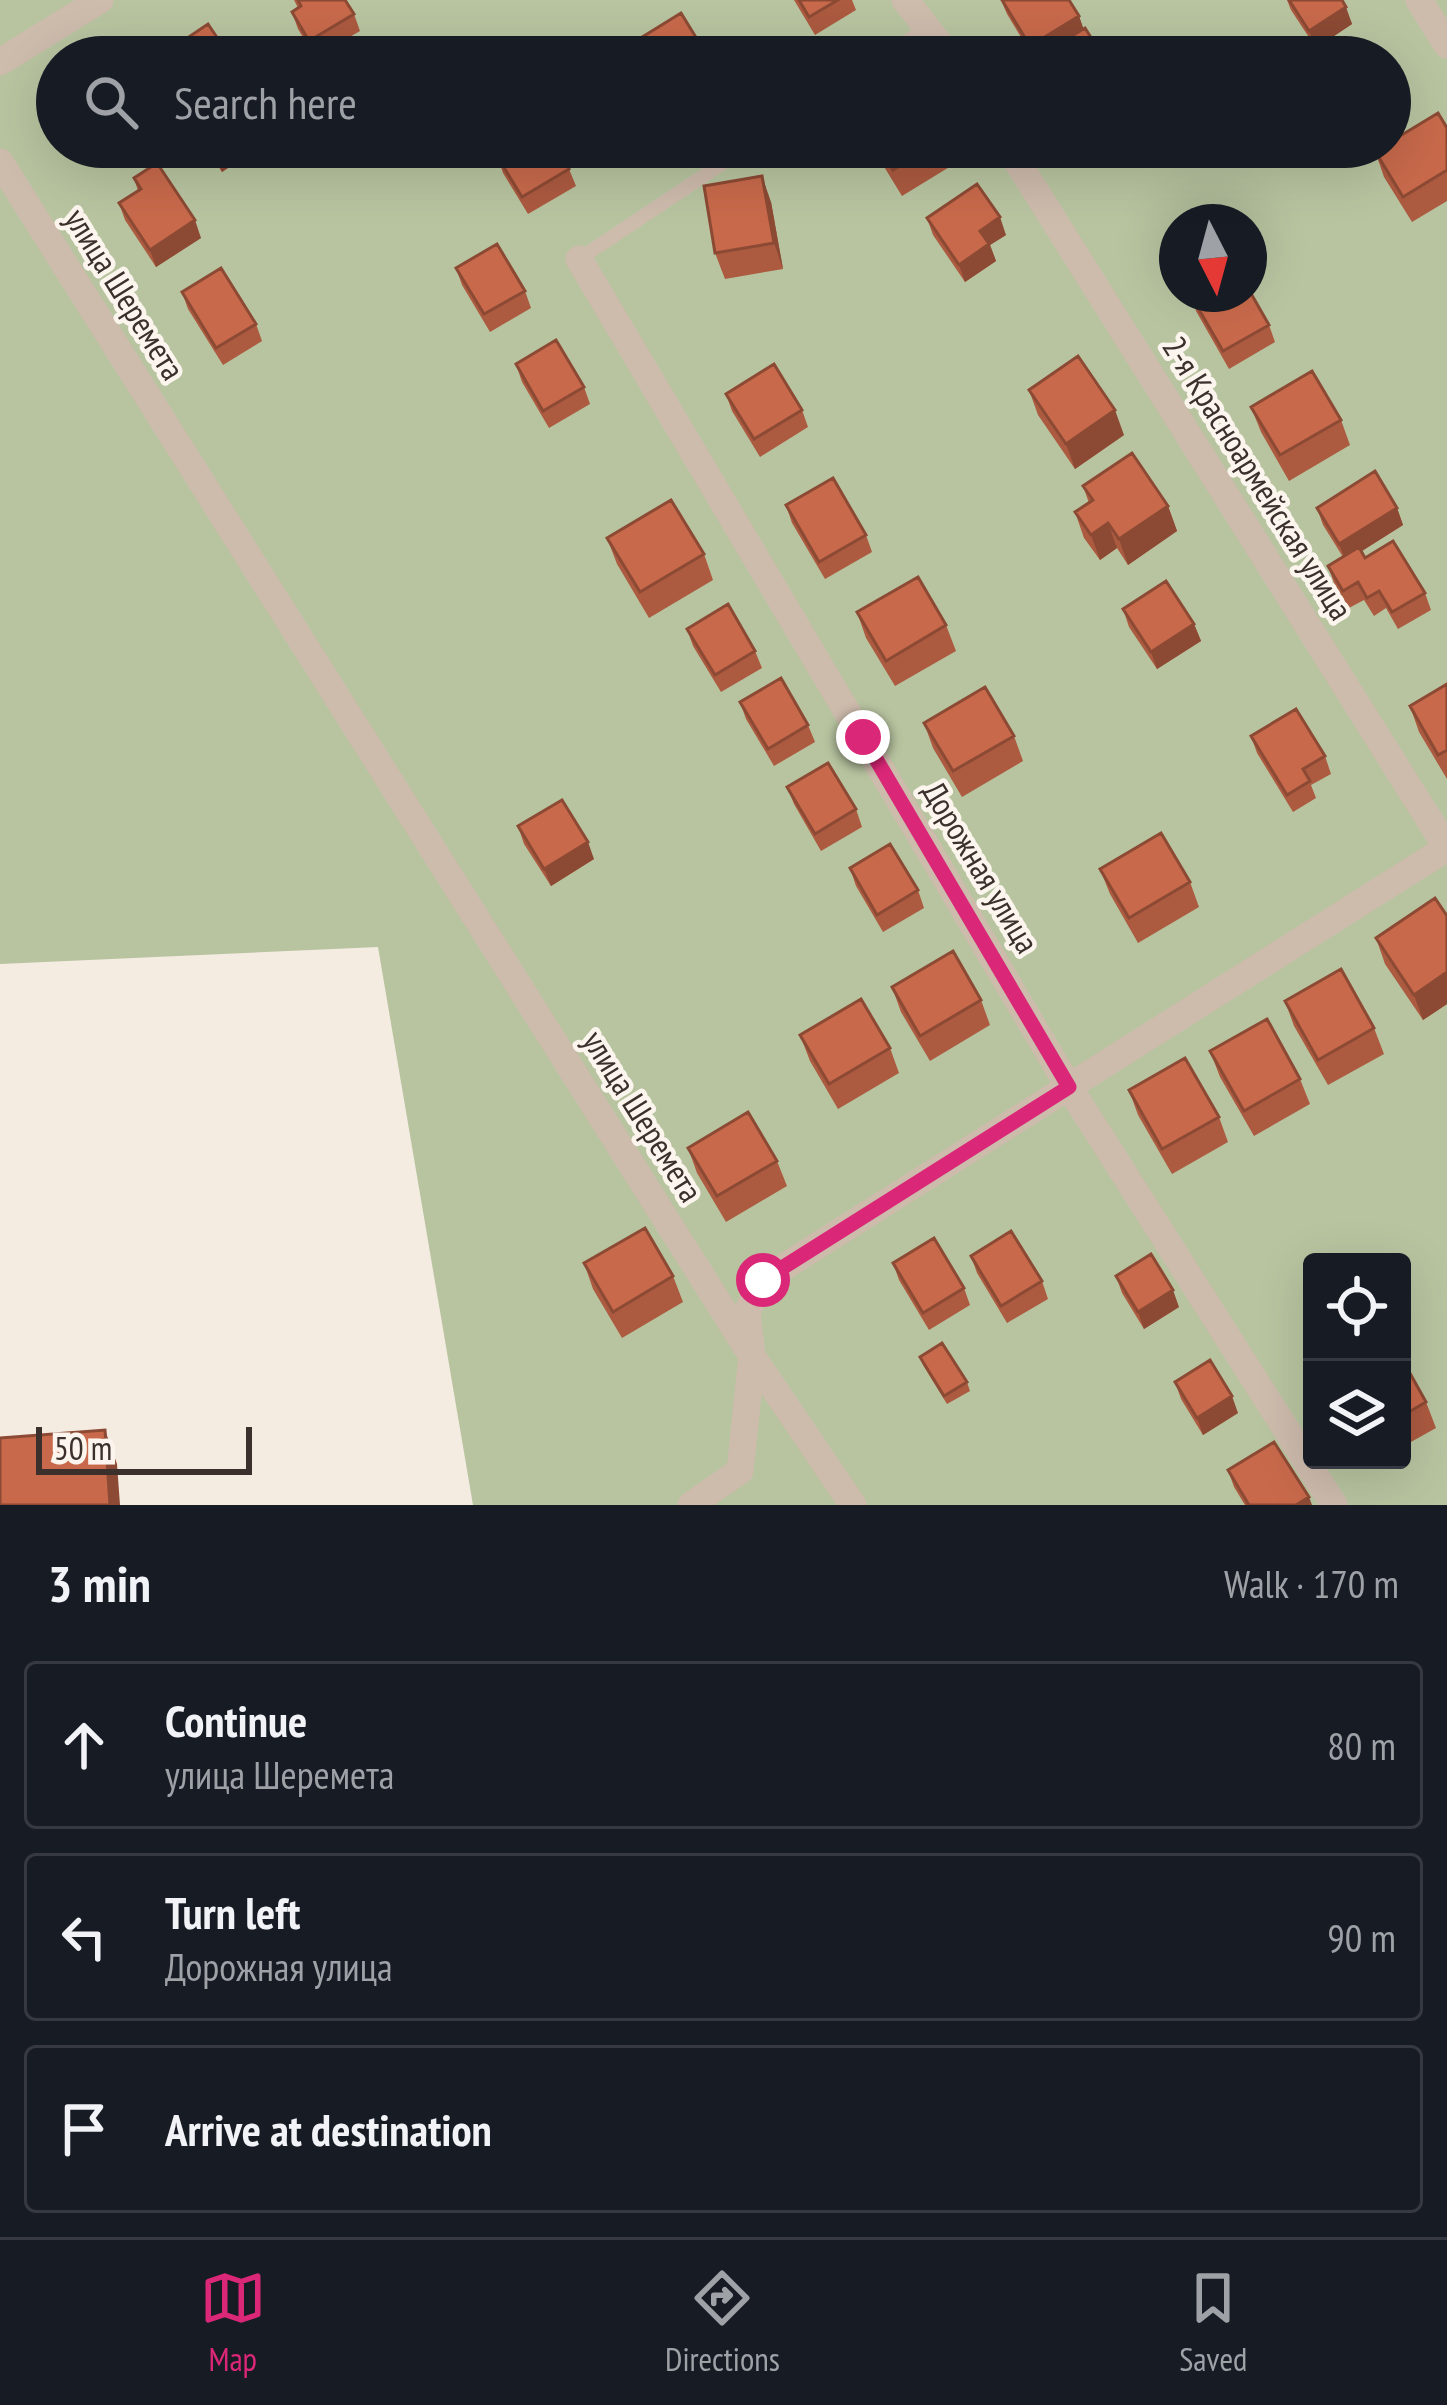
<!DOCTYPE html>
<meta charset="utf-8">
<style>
body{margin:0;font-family:"PT Sans Narrow",sans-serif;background:#242831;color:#f1f3f6}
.controls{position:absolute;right:36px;bottom:36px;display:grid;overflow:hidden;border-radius:12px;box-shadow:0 12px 48px #0002}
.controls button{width:108px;height:108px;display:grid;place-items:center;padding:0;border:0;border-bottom:3px solid #363941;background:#171b24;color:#f1f3f6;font:60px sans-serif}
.compass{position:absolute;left:1159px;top:204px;width:108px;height:108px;border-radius:50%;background:#171b24;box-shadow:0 12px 48px #0002;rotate:174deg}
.scale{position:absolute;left:36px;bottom:30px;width:216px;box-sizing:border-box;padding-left:12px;border:6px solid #3b302b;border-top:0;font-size:33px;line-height:42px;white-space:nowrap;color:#3b302b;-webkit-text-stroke:9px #fbf5ee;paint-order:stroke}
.stop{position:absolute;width:36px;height:36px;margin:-27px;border:9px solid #db2777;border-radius:50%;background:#fff}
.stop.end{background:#db2777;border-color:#fff;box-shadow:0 3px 12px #0008}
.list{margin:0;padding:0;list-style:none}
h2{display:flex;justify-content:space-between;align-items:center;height:156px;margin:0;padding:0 48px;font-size:51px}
h2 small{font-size:39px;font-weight:400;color:#9ea1a6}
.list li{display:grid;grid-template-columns:78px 1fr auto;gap:36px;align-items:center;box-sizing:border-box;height:168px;margin:0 24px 24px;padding:0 24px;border:3px solid #363941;border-radius:12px}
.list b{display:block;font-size:45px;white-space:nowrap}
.list p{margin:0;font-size:39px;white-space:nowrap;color:#9ea1a6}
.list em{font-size:39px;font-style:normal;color:#9ea1a6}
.icon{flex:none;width:66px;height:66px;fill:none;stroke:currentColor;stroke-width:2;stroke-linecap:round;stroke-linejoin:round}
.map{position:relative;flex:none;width:1447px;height:1505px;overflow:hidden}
.search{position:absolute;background:#171b24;box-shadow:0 12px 48px #0002;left:36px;right:36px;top:36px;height:132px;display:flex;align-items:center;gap:30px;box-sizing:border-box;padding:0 42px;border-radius:66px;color:#9ea1a6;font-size:45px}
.sheet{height:732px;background:#171b24}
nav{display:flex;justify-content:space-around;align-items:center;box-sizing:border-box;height:168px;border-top:3px solid #363941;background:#171b24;font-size:33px;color:#9ea1a6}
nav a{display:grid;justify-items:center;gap:6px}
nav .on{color:#db2777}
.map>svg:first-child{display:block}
.green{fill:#b8c4a0;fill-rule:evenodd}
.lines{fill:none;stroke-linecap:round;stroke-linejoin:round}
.lane{stroke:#cdbbac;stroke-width:14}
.street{stroke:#cdbbac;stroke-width:27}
.wall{fill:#ac5a40}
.shaded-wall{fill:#8c4a34}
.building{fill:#c8694b;stroke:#8c4a34;stroke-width:3}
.route{stroke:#db2777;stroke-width:15}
.labels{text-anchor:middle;stroke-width:9;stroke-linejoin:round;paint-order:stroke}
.street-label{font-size:33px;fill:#3b302b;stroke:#fbf5ee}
</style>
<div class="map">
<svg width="1447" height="1505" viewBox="0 0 1447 1505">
<rect width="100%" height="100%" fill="#f4ebe1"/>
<!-- green -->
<path class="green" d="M 0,0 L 1447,0 L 1447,1505 L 473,1505 L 378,947 L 0,964 ZM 57,57 L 1390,57 L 1390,147 L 57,147 ZM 1177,222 L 1249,222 L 1249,294 L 1177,294 ZM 1312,1262 L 1402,1262 L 1402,1460 L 1312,1460 Z"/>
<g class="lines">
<!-- lane -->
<path class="lane" d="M 883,57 L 927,28
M 579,259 L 747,147"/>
<!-- street -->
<path class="street" d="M 905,0 L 950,57
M 1419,0 L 1447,45
M 0,62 L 100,0
M 1008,147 L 1447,848
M 0,162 L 752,1356 L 747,1312 L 763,1280 L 1447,848
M 579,259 L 1069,1087 L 1334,1505
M 752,1356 L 853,1505
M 691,1505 L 740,1471 L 752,1356"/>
</g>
<!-- wall -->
<path class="wall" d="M 294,0 L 345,0 L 354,14 L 360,31 L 315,57 L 298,29 L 292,12 L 298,8 Z
M 794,0 L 852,0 L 856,10 L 815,35 Z
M 1001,0 L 1079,16 L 1083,29 L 1103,57 L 1033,57 L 1007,14 Z
M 1287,0 L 1342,0 L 1352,24 L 1316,48 L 1291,10 Z
M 1447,128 L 1447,201 L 1412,222 L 1384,177 L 1375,151 Z
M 205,147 L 259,147 L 222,172 Z
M 872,147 L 966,147 L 969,155 L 902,196 Z
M 497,156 L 569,169 L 576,186 L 528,214 L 503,173 Z
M 134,178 L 201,238 L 156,267 L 125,220 L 119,203 L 138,191 Z
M 771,202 L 783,269 L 725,279 L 715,253 Z
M 927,218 L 1006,235 L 990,245 L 996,261 L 965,282 L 933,235 Z
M 456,268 L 525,291 L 531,308 L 490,332 L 462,285 Z
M 182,292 L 256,324 L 262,341 L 223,365 L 188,309 Z
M 1190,294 L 1269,325 L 1275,342 L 1229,369 L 1196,311 Z
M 516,364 L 584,387 L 590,404 L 549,428 L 522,382 Z
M 1029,390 L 1124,435 L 1075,469 L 1038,415 Z
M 726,394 L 802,410 L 808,427 L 760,457 L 732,411 Z
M 1251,407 L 1341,420 L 1350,445 L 1289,481 L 1261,432 Z
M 1083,486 L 1168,506 L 1177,531 L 1128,565 L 1117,548 L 1100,560 L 1084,538 L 1075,512 L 1089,503 Z
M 786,505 L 866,535 L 872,552 L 825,579 L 792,523 Z
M 1317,508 L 1397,508 L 1403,525 L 1362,551 L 1365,558 L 1425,593 L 1431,610 L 1398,629 L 1386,608 L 1374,616 L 1364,600 L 1349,608 L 1334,583 L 1328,566 L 1343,557 L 1323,525 Z
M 607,538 L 704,554 L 713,580 L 649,618 L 617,564 Z
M 1123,609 L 1194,624 L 1201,641 L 1157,669 L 1129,627 Z
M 857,612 L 946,625 L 956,651 L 895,686 L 866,638 Z
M 687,629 L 755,651 L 762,668 L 721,692 L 693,646 Z
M 1447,684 L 1447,779 L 1419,732 L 1410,706 Z
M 740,702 L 808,725 L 815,742 L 774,766 L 746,719 Z
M 924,723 L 1014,736 L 1023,761 L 962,797 L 933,748 Z
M 1251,736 L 1325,756 L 1331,774 L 1311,785 L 1316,798 L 1293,812 L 1257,753 Z
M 787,787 L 856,809 L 862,827 L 821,851 L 794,804 Z
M 518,826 L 594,859 L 551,886 L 524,844 Z
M 850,868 L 918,890 L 924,908 L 883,932 L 856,886 Z
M 1100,869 L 1190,882 L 1199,907 L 1138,943 L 1110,894 Z
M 1447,916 L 1447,1004 L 1423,1020 L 1385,964 L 1376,938 Z
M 892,987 L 981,1000 L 990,1025 L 930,1061 L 901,1012 Z
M 1285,1001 L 1374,1028 L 1384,1054 L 1328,1085 L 1294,1026 Z
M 800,1035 L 890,1048 L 899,1073 L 838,1109 L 810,1061 Z
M 1210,1051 L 1300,1079 L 1310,1104 L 1254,1136 L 1220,1077 Z
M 1129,1090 L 1219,1117 L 1228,1142 L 1172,1174 L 1138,1115 Z
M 688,1148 L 777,1161 L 787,1186 L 726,1222 L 697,1173 Z
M 971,1256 L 1042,1281 L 1048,1299 L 1007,1323 L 977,1273 Z
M 584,1263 L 673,1276 L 683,1302 L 622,1338 L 593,1289 Z
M 893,1263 L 964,1288 L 970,1305 L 929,1330 L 899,1280 Z
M 1116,1276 L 1179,1307 L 1144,1329 L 1122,1293 Z
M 920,1357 L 967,1382 L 970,1391 L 947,1404 L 923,1365 Z
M 1402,1359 L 1426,1402 L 1436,1428 L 1402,1447 Z
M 1175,1382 L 1238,1413 L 1203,1435 L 1181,1399 Z
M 1228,1470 L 1312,1505 L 1245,1505 L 1234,1487 Z"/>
<!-- shaded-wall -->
<path class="shaded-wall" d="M 1346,7 L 1352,24 L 1316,48 L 1309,31 Z
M 1079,16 L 1085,33 L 1046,57 L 1034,57 L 1030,46 Z
M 213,147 L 259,147 L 222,172 Z
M 762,176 L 771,202 L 783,269 L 774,243 Z
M 1000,217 L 1006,235 L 990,245 L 996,261 L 965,282 L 959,265 L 980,231 Z
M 195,220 L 201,238 L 156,267 L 150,250 Z
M 1115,410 L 1124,435 L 1075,469 L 1066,444 Z
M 1168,506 L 1177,531 L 1128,565 L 1119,539 Z
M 1397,508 L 1403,525 L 1346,561 L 1339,544 Z
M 1108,523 L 1117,548 L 1100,560 L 1091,535 Z
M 1194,624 L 1201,641 L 1157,669 L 1151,652 Z
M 588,842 L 594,859 L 551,886 L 544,869 Z
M 1447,972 L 1447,1004 L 1423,1020 L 1414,995 Z
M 1173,1290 L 1179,1307 L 1144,1329 L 1138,1312 Z
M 1232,1396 L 1238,1413 L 1203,1435 L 1197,1418 Z
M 105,1430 L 117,1464 L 120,1505 L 110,1505 Z
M 1309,1497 L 1312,1505 L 1296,1505 Z"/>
<!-- building -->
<path class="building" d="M 298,0 L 345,0 L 354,14 L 309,41 L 292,12 L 301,6 Z
M 799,0 L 838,0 L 809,17 Z
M 1002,0 L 1069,0 L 1079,16 L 1030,46 Z
M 1289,0 L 1342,0 L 1346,7 L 1309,31 Z
M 681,13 L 708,57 L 621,57 L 618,52 Z
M 208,24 L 230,57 L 159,57 Z
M 1085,28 L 1102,55 L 1098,57 L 1039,56 Z
M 1438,113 L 1447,128 L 1447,170 L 1403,197 L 1375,151 L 1382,147 L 1390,147 L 1390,142 Z
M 511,147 L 556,147 L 569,169 L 522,197 L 497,156 Z
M 878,147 L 931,147 L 893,170 Z
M 157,163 L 195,220 L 150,250 L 119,203 L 141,189 L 134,178 Z
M 762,176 L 774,243 L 715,253 L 704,186 Z
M 977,184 L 1000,217 L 980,231 L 989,244 L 959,265 L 927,218 Z
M 497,244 L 525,291 L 484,314 L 456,268 Z
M 221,268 L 256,324 L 216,348 L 182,292 Z
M 1249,290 L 1269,325 L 1223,351 L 1190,294 L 1249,294 Z
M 556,340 L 584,387 L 543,411 L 516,364 Z
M 1078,356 L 1115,410 L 1066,444 L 1029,390 Z
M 774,364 L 802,410 L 754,439 L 726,394 Z
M 1312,371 L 1341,420 L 1280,455 L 1251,407 Z
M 1132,453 L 1168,506 L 1119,539 L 1108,523 L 1091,535 L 1075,512 L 1093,500 L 1083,486 Z
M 1375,471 L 1397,508 L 1339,544 L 1317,508 Z
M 833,478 L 866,535 L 819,562 L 786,505 Z
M 671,500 L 704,554 L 640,592 L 607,538 Z
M 1393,541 L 1425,593 L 1392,612 L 1379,591 L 1367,598 L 1358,582 L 1343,591 L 1328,566 L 1359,547 L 1365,558 Z
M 918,577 L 946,625 L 886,661 L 857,612 Z
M 1166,581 L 1194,624 L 1151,652 L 1123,609 Z
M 728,604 L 755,651 L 715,675 L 687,629 Z
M 781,678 L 808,725 L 768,749 L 740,702 Z
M 1447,684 L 1447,750 L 1438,755 L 1410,706 Z
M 985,687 L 1014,736 L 953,771 L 924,723 Z
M 1296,709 L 1325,756 L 1303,769 L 1310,781 L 1287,795 L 1251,736 Z
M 828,763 L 856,809 L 815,834 L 787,787 Z
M 562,800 L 588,842 L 544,869 L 518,826 Z
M 1161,833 L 1190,882 L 1129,918 L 1100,869 Z
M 890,844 L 918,890 L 877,915 L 850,868 Z
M 1435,898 L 1447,916 L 1447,972 L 1414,995 L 1376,938 Z
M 953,951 L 981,1000 L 920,1036 L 892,987 Z
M 1341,969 L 1374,1028 L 1318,1060 L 1285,1001 Z
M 861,999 L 890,1048 L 829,1084 L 800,1035 Z
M 1267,1019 L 1300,1079 L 1244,1111 L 1210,1051 Z
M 1185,1058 L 1219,1117 L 1162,1149 L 1129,1090 Z
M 748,1112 L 777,1161 L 717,1196 L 688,1148 Z
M 645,1228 L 673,1276 L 613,1312 L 584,1263 Z
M 1011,1231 L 1042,1281 L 1001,1306 L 971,1256 Z
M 934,1238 L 964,1288 L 923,1313 L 893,1263 Z
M 1151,1254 L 1173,1290 L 1138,1312 L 1116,1276 Z
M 942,1343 L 967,1382 L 944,1396 L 920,1357 Z
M 1402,1359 L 1426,1402 L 1402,1416 Z
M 1210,1360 L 1232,1396 L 1197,1418 L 1175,1382 Z
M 105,1430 L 110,1505 L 0,1505 L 0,1438 Z
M 1274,1442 L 1309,1497 L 1296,1505 L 1249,1505 L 1228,1470 Z"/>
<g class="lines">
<!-- route -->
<path class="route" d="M 763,1280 L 1069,1087 L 863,737"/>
</g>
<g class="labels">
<!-- street labels -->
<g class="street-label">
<text transform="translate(125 294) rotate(58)" y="12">улица Шеремета</text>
<text transform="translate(1258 478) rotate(58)" y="12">2-я Красноармейская улица</text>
<text transform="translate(981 867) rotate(59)" y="12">Дорожная улица</text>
<text transform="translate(643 1116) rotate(58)" y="12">улица Шеремета</text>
</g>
</g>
</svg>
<div class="controls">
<button><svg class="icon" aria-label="locate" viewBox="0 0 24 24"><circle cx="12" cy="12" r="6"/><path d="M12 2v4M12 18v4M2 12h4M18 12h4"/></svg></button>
<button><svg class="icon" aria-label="layers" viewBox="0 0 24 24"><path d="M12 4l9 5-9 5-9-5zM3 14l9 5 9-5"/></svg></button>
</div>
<svg class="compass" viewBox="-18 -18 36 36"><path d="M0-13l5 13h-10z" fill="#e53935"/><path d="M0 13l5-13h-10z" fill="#9ea1a6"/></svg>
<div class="scale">50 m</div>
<div class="stop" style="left:763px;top:1280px"></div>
<div class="stop end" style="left:863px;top:737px"></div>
<div class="search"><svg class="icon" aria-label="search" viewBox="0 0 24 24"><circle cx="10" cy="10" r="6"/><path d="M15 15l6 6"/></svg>Search here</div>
</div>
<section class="sheet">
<h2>3 min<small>Walk · 170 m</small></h2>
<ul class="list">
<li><svg class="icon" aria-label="ahead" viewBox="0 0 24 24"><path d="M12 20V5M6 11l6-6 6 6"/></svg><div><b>Continue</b><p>улица Шеремета</p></div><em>80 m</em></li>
<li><svg class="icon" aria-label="left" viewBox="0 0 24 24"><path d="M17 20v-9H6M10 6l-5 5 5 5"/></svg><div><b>Turn left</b><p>Дорожная улица</p></div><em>90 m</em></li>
<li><svg class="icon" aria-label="arrive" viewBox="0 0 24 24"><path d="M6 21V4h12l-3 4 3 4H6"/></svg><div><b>Arrive at destination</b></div></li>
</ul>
</section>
<nav>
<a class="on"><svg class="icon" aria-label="map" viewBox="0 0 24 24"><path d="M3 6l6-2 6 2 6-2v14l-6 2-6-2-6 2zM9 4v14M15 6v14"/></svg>Map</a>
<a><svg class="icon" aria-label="directions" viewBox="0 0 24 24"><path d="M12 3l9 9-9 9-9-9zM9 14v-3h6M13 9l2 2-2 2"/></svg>Directions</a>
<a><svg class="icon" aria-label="saved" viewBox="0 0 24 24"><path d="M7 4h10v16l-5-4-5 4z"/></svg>Saved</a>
</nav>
